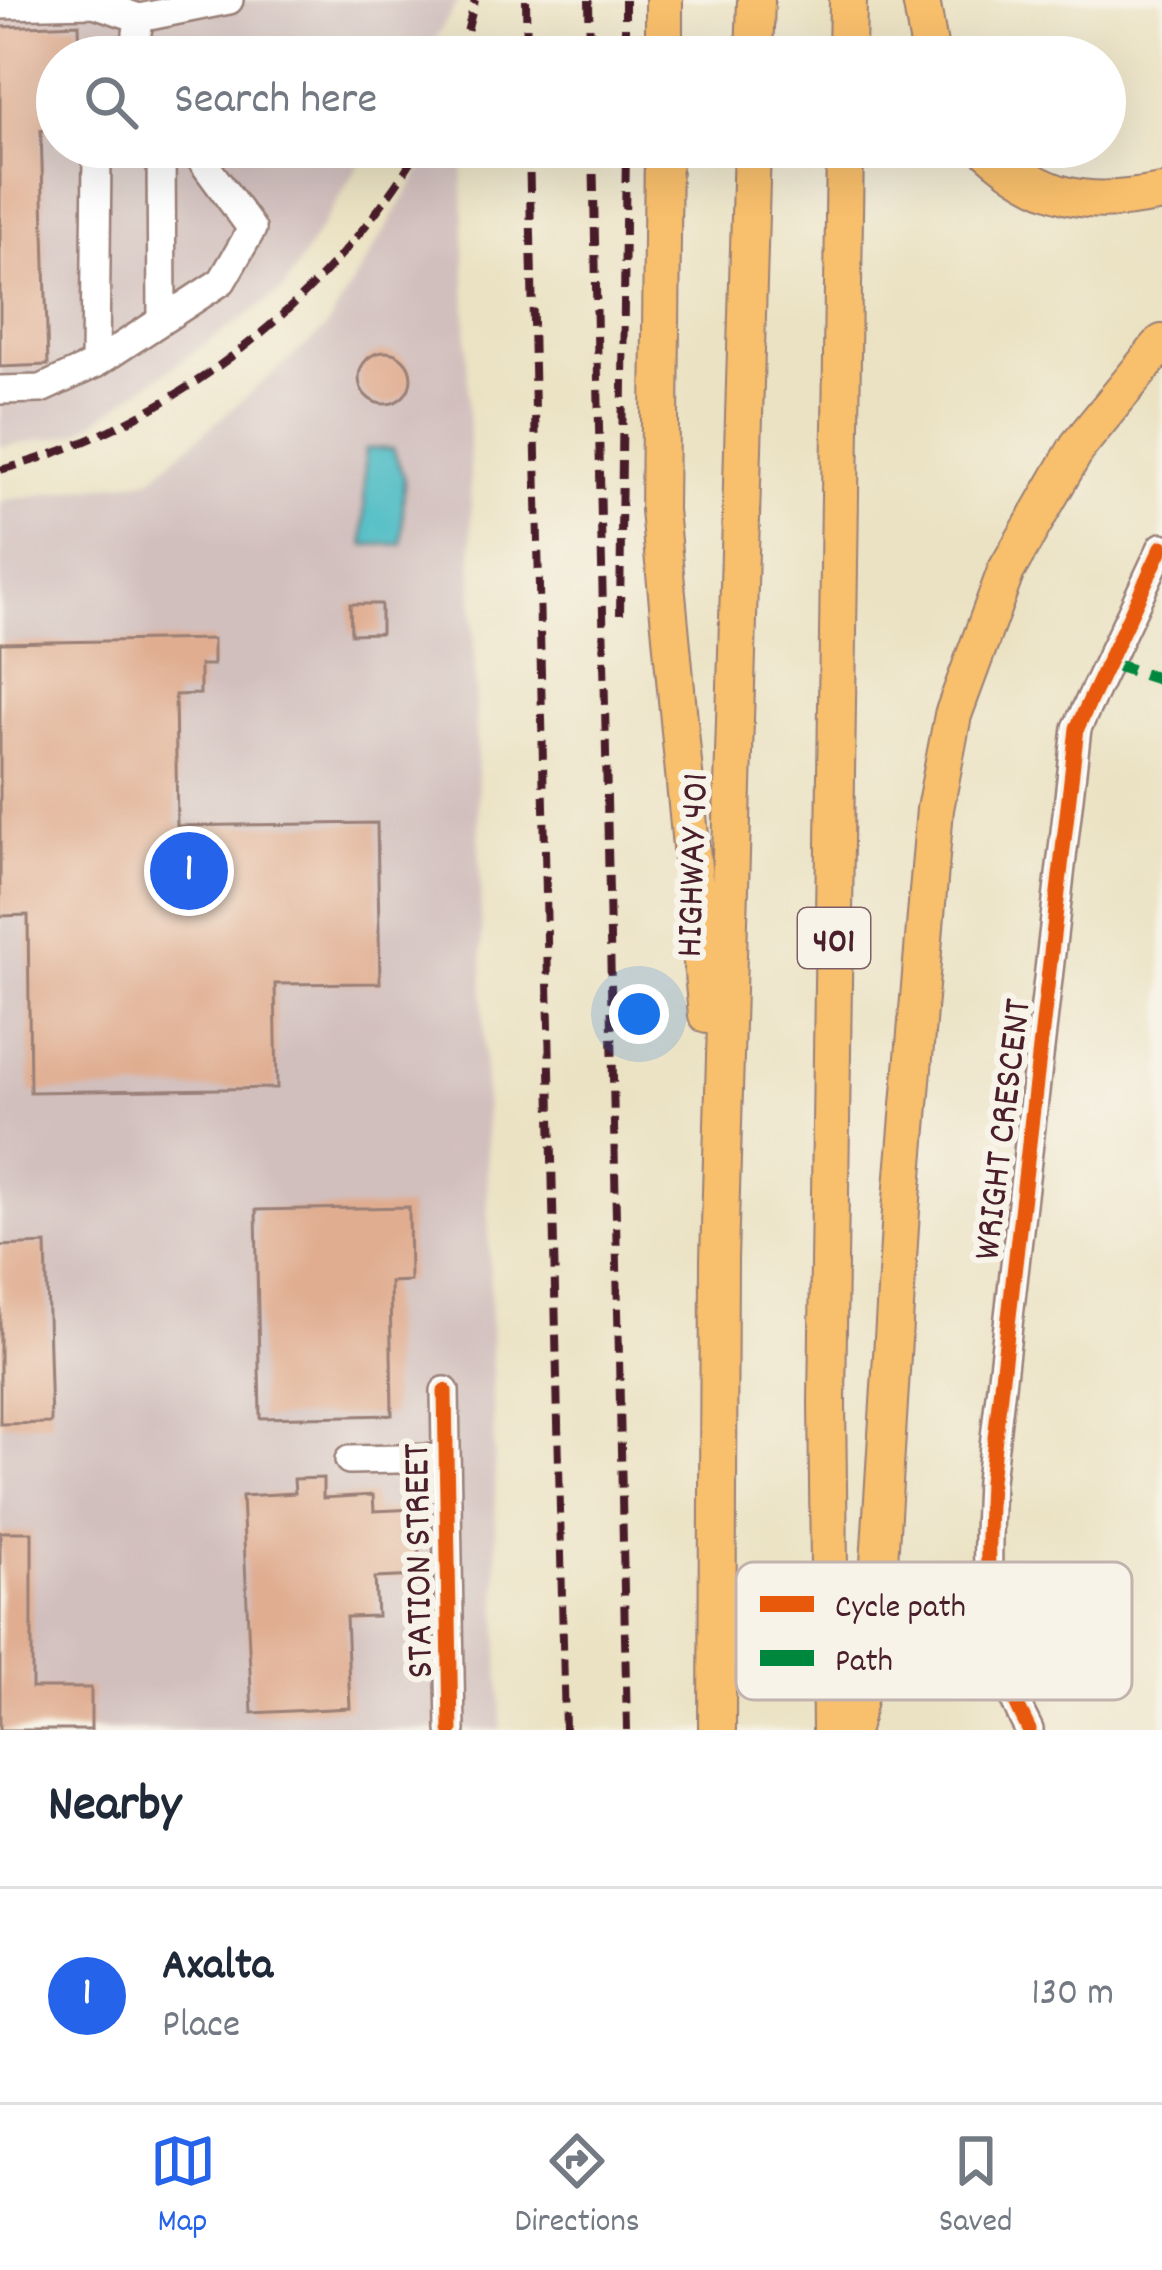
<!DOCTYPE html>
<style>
body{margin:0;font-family:Dekko,sans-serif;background:#f6f6f7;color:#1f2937}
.you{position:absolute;left:639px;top:1014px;width:42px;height:42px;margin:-30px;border:9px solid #fff;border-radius:50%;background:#1a73e8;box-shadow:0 0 0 18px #1a73e833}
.badge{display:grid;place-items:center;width:78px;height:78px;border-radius:50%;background:#2563eb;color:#fff;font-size:39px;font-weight:700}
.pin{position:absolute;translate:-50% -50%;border:6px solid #fff;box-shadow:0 3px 12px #0006}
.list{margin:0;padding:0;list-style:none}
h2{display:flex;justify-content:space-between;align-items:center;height:156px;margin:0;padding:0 48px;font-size:51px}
h2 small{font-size:39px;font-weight:400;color:#747a83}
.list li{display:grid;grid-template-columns:78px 1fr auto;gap:36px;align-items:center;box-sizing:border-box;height:216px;padding:0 48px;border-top:3px solid #e0e1e3}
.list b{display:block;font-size:45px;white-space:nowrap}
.list p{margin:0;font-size:39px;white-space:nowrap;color:#747a83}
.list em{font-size:39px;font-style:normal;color:#747a83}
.icon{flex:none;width:66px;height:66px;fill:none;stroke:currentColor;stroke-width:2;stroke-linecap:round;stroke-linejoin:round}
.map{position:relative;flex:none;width:1162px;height:1730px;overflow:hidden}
.search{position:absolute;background:#fff;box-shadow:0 12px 48px #0002;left:36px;right:36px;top:36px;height:132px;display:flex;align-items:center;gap:30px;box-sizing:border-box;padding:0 42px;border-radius:66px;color:#747a83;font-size:45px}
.sheet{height:372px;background:#fff}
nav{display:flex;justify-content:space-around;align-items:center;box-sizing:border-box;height:168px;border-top:3px solid #e0e1e3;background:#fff;font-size:33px;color:#747a83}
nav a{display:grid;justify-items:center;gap:6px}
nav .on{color:#2563eb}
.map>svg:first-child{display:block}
.industrial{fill:#d1bfbd}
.water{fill:#4ebcc5;stroke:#4c6e78;stroke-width:3}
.building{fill:#e0ad91}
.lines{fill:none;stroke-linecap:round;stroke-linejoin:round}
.minor-casing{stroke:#9a8077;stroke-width:32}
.highway-casing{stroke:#9a8077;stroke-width:40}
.minor{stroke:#fff;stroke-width:27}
.highway{stroke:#f8bf6c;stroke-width:36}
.rail{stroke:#4a1f2b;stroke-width:8;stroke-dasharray:18 9;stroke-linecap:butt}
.quiet{stroke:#00873e;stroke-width:12;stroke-dasharray:24 12;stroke-linecap:butt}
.cycleway-casing{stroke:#f7f3e8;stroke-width:22}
.cycleway{stroke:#e8590c;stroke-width:15}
.labels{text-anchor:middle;stroke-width:12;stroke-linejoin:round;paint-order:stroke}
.shield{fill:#f7f3e8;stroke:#7e5f64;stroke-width:3}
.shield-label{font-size:36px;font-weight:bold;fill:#4a1f2b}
.street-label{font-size:39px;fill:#4a1f2b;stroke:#f7f3e8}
.key{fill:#f7f3e8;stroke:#c3b3af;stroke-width:3}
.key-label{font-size:33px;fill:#4a1f2b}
</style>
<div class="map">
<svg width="1162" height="1730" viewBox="0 0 1162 1730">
<rect width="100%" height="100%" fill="#f7f3e8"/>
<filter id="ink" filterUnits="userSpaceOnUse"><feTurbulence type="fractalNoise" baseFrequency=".00833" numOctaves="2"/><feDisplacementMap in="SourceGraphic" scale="24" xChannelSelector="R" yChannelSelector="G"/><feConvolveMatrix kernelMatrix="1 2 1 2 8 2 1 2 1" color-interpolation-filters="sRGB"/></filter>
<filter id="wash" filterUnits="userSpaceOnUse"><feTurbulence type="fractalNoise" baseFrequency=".004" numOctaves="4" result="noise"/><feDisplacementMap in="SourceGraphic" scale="48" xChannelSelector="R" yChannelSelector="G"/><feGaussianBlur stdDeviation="2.7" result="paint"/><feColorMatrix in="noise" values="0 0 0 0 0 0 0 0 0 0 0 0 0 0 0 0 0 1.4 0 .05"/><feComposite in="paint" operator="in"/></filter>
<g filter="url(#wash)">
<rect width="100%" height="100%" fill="#ebe2c3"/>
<!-- industrial -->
<path class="industrial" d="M 0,0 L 459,0 L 424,57 L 57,57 L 57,147 L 370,147 L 283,290 L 77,434 L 0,447 Z
M 435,147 L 462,147 L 501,1730 L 0,1730 L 0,501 L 150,479 L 326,328 Z"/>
<!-- water -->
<path class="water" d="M 365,449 L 393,449 L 404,477 L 402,544 L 364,545 Z"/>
<g id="blocks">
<!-- building -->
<path class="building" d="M 79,24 L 80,57 L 57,57 L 57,130 L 41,130 L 48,365 L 0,367 L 0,27 Z
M359 378a26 26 0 1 1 52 0a26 26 0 1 1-52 0Z
M 350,604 L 381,604 L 381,633 L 351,634 Z
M 213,639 L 213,665 L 200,665 L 200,694 L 175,695 L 177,826 L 377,823 L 380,983 L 275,984 L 277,1088 L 30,1092 L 28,915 L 0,916 L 0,643 Z
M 409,1207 L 410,1281 L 390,1282 L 392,1415 L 260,1418 L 256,1210 Z
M 46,1244 L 51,1423 L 0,1424 L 0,1246 Z
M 323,1478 L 323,1498 L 373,1495 L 374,1511 L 417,1509 L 420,1576 L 375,1578 L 377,1616 L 346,1617 L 350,1708 L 252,1713 L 242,1496 L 295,1493 L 294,1479 Z
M 0,1532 L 32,1532 L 32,1688 L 91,1688 L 91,1730 L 0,1730 Z"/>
</g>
</g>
<g filter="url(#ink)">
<use href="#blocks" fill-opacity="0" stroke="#9a8077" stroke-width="3"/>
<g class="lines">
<!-- minor casing -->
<g class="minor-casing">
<path id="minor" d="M 0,5 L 94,3 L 139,18 L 229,0
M 134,57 L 139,18
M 161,147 L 162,320
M 95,364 L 97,154 L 123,147
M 0,390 L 41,389 L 95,364 L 222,281 L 252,229 L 192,147
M 445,1391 L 451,1730
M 349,1460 L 445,1458
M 1029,1730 C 982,1640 986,1579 990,1481 L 1077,728 L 1162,547"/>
</g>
<!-- highway casing -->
<g class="highway-casing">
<path id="highway" d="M 921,0 L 931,57
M 664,57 L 664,0
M 754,57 L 756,0
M 847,57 L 848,0
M 663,147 L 659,510 L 707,1015
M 985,147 C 1044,200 1085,208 1162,193
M 717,1730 L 719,1259 L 752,147
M 831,1730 L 827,1402 L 845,147
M 851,1730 L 875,1627 L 901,1211 L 935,809 L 953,715 L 1006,571 L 1078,446 L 1162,343"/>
</g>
<!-- minor -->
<use href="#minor" class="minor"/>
<!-- highway -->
<use href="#highway" class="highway"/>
<!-- rail -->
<path class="rail" d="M 526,0 L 527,57
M 589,0 L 590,57
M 625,0 L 625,57
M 461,57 L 475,0
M 529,147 L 565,1730
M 593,147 L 627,1730
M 0,470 C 174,425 328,301 420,147
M 620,614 L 626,147"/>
<!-- quiet -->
<path class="quiet" d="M 1109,663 L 1162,680"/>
<!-- cycleway casing -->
<g class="cycleway-casing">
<path id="cycleway" d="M 445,1391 L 451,1730
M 1029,1730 C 982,1640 986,1579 990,1481 L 1077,728 L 1162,547"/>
</g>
<!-- cycleway -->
<use href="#cycleway" class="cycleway"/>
</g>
</g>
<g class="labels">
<!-- shield labels -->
<rect class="shield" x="798" y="908" width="72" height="60" rx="9"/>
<g class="shield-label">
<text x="834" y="951">401</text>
</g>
<!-- street labels -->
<g class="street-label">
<text transform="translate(689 865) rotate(-88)" y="14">HIGHWAY 401</text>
<text transform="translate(999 1129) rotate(-83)" y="14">WRIGHT CRESCENT</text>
<text transform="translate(415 1561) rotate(-91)" y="14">STATION STREET</text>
</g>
</g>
<!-- legend -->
<rect x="736" y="1562" width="396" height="138" rx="18" class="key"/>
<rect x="760" y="1596" width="54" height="16" fill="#e8590c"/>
<rect x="760" y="1650" width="54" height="16" fill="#00873e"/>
<g class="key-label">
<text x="835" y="1616">Cycle path</text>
<text x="835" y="1670">Path</text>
</g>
</svg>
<div class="you"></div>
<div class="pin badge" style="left:189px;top:871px">1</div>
<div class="search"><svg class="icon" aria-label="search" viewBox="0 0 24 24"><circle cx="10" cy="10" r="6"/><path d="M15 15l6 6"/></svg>Search here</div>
</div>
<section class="sheet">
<h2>Nearby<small></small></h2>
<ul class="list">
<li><span class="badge">1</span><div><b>Axalta</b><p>Place</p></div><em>130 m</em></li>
</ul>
</section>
<nav>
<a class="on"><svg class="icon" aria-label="map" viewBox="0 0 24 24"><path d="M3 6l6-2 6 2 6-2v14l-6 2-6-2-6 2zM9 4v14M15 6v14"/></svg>Map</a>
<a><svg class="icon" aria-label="directions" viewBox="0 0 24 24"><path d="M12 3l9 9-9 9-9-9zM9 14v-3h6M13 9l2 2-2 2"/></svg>Directions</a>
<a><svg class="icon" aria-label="saved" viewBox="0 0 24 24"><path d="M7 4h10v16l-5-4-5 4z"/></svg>Saved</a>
</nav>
